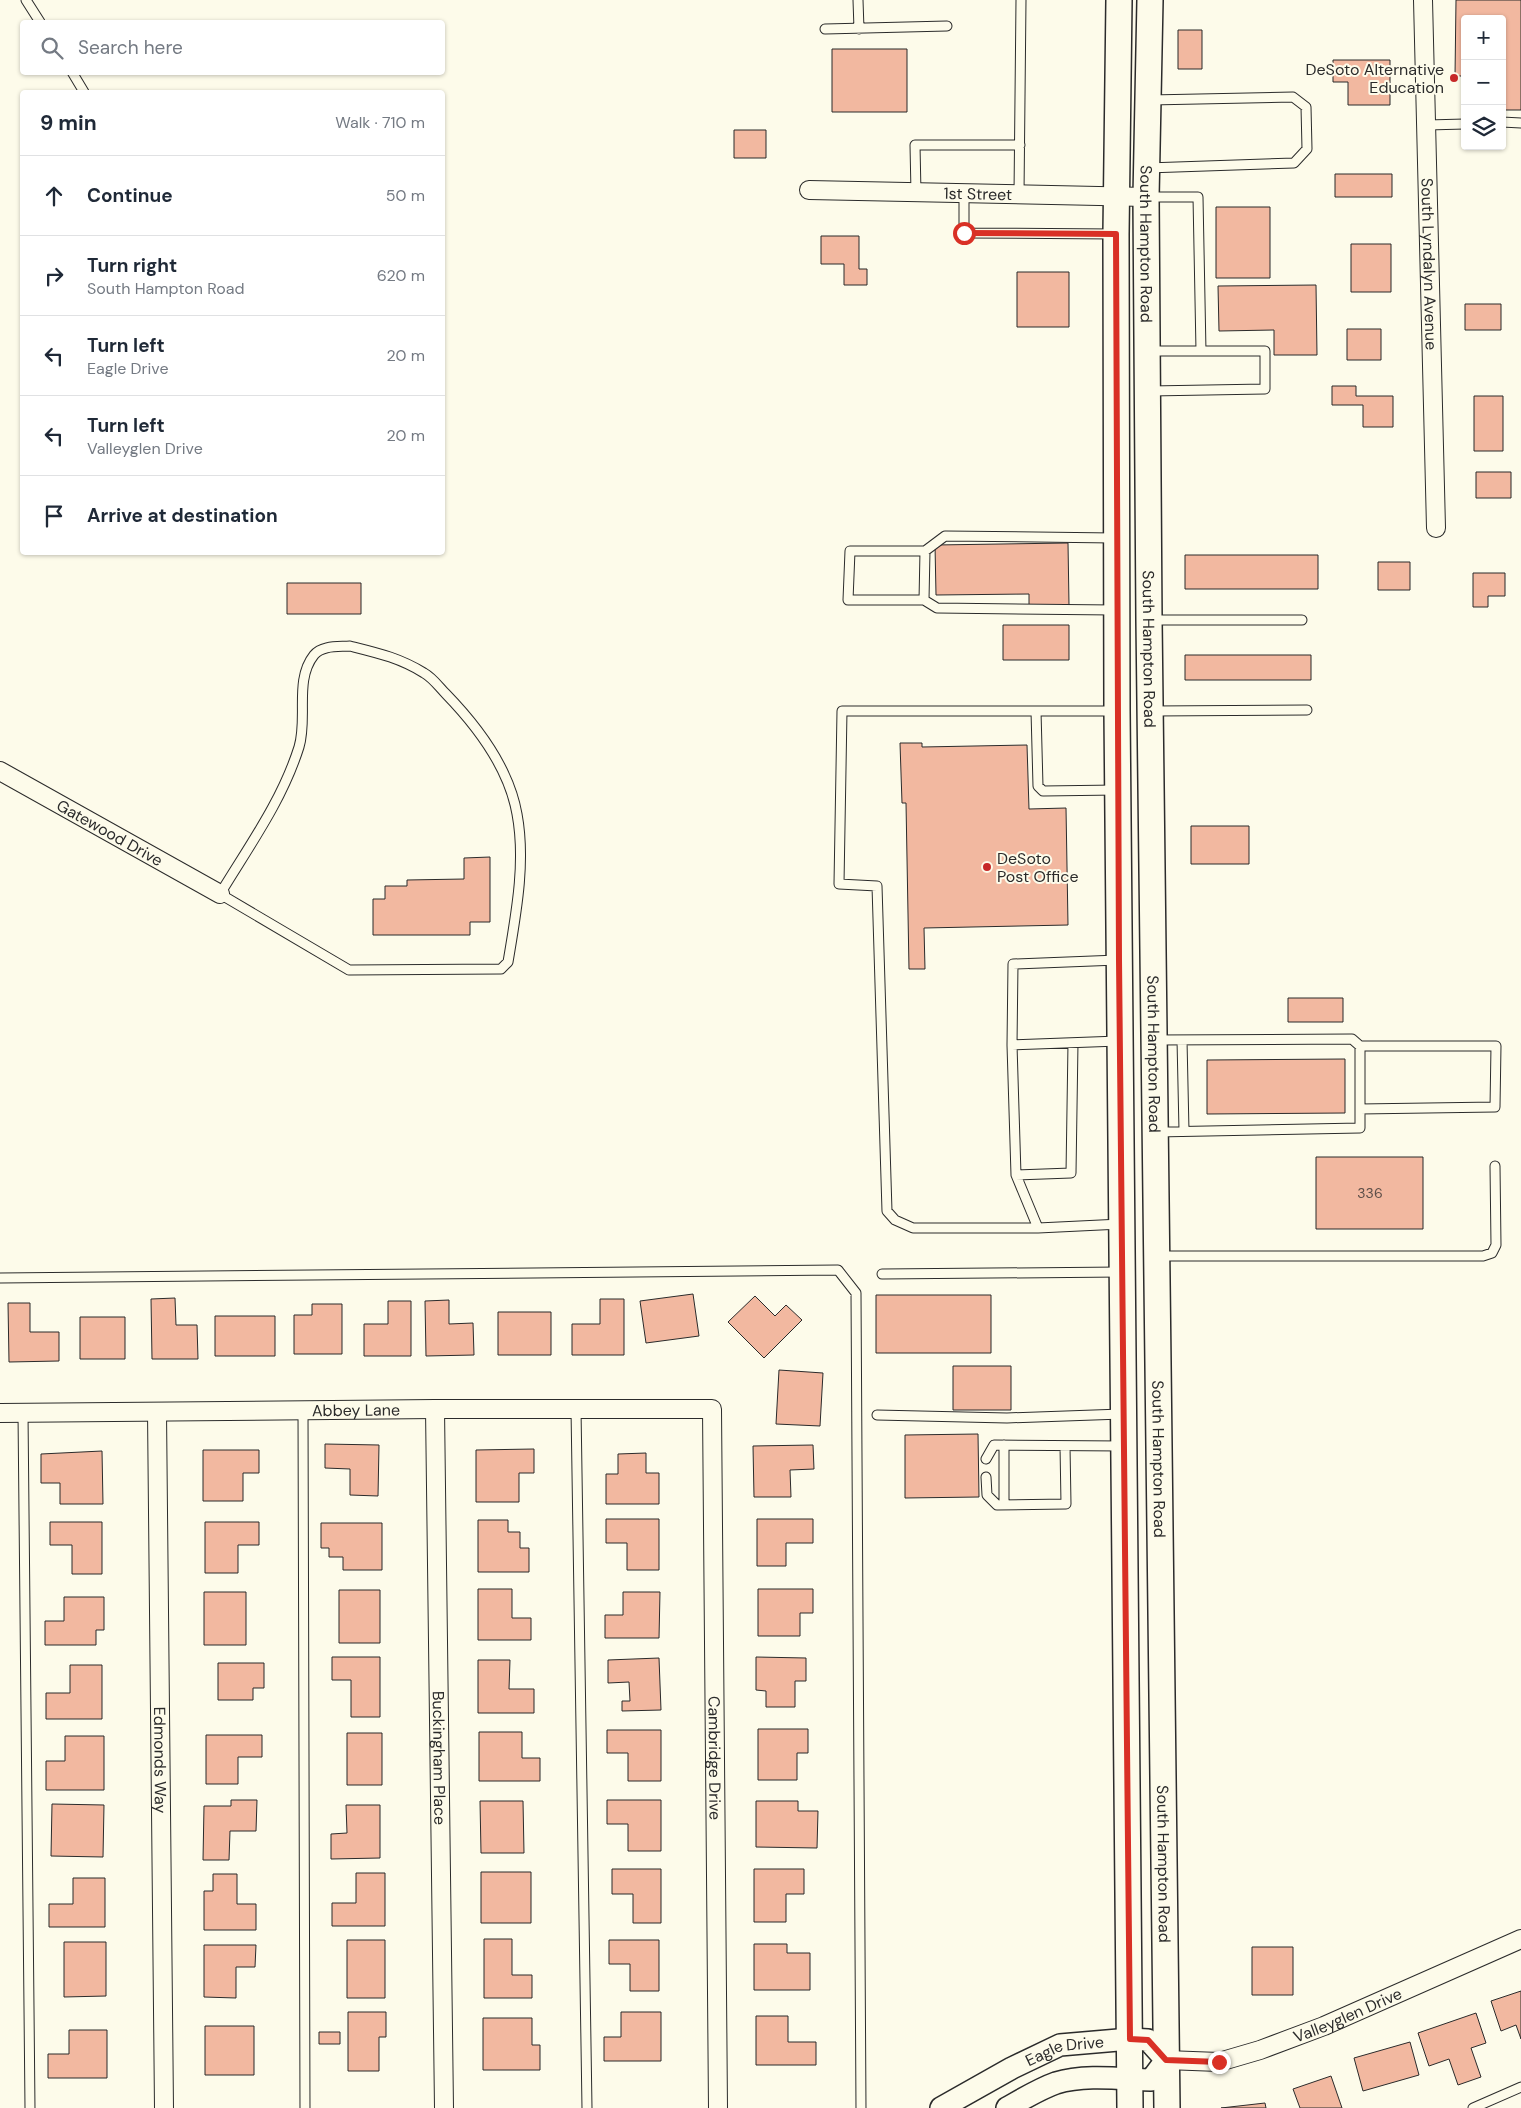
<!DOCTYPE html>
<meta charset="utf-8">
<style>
body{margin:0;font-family:"DM Sans",sans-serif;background:#f6f6f7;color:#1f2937}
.controls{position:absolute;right:15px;top:15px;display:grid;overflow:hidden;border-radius:5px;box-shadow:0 1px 4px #0004}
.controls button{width:45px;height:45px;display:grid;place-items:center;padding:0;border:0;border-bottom:1px solid #e0e1e3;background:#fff;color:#1f2937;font:25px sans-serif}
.stop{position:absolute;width:15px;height:15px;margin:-11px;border:4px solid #d93025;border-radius:50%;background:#fff}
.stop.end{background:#d93025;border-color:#fff;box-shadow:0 1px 5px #0008}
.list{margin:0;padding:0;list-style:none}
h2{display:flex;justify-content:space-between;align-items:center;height:65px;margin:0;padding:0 20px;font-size:21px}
h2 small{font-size:16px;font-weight:400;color:#747a83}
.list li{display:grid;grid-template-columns:32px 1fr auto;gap:15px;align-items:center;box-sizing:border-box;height:80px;padding:0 20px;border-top:1px solid #e0e1e3}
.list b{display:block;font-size:19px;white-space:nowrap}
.list p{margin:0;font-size:16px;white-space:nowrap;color:#747a83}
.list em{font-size:16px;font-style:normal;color:#747a83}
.icon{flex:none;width:28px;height:28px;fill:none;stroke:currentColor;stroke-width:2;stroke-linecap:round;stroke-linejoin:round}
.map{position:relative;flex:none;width:1521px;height:2108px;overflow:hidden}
.search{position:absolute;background:#fff;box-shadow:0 1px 4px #0004;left:20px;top:20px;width:425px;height:55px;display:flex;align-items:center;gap:12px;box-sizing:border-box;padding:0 18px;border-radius:5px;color:#747a83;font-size:19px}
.panel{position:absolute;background:#fff;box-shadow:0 1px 4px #0004;left:20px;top:90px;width:425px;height:465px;border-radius:5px}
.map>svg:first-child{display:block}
.building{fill:#f2b8a0;stroke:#2b2b2b}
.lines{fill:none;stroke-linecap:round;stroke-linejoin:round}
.service-casing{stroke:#2b2b2b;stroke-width:11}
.minor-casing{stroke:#2b2b2b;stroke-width:20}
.tertiary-casing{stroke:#2b2b2b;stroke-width:24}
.secondary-casing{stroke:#2b2b2b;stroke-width:28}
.service{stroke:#fdfbea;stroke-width:9}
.minor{stroke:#fdfbea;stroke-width:18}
.tertiary{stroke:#fdfbea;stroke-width:21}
.secondary{stroke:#fdfbea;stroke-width:25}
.route{stroke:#d93025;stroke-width:6}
.poi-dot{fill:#c62828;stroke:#fdfbea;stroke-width:2}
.labels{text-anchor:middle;stroke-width:4;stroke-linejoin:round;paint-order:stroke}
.number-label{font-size:14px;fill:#5d4e48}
.poi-label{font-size:16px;fill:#2b2b2b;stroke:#fdfbea;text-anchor:end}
.street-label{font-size:16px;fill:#2b2b2b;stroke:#fdfbea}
</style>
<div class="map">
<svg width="1521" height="2108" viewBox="0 0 1521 2108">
<rect width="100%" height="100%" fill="#fdfbea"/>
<!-- building -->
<path class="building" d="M 1456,0 L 1521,0 L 1521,110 L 1502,110 L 1502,19 L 1465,19 L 1465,76 L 1455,76 Z
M 1178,30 L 1202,30 L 1202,69 L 1178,69 Z
M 832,49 L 907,49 L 907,112 L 832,112 Z
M 1333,60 L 1390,60 L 1390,105 L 1348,105 L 1348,82 L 1333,82 Z
M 734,130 L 766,130 L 766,158 L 734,158 Z
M 1335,174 L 1392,174 L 1392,197 L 1335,197 Z
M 1216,207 L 1270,207 L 1270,278 L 1216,278 Z
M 821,236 L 859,236 L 859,269 L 867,269 L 867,285 L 844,285 L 844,264 L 821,264 Z
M 1351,244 L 1391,244 L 1391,292 L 1351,292 Z
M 1017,272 L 1069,272 L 1069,327 L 1017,327 Z
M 1316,285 L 1317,355 L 1274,355 L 1274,330 L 1219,331 L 1218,286 Z
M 1465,304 L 1501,304 L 1501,330 L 1465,330 Z
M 1347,329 L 1381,329 L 1381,360 L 1347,360 Z
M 1332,386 L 1356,386 L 1356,396 L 1393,396 L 1393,427 L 1363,427 L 1363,405 L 1332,405 Z
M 1474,396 L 1503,396 L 1503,451 L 1474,451 Z
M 1476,472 L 1511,472 L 1511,498 L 1476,498 Z
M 1068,543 L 1069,605 L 1029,606 L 1029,594 L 936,595 L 935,545 Z
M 1185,555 L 1318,555 L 1318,589 L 1185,589 Z
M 1378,562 L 1410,562 L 1410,590 L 1378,590 Z
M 1473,573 L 1505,573 L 1505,596 L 1488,596 L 1488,607 L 1473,607 Z
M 287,583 L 361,583 L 361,614 L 287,614 Z
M 1003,625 L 1069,625 L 1069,660 L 1003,660 Z
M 1185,655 L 1311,655 L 1311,680 L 1185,680 Z
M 900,743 L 922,743 L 922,747 L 1027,745 L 1029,809 L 1066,808 L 1068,925 L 924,928 L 925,969 L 909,969 L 906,803 L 902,803 Z
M 1191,826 L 1249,826 L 1249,864 L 1191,864 Z
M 490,857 L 490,922 L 470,922 L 470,935 L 373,935 L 373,899 L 385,899 L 385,886 L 407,886 L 407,880 L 464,879 L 464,858 Z
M 1288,998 L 1343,998 L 1343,1022 L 1288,1022 Z
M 1345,1059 L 1345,1113 L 1207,1114 L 1207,1060 Z
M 1316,1157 L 1423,1157 L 1423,1229 L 1316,1229 Z
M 693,1294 L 699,1336 L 646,1343 L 640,1301 Z
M 876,1295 L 991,1295 L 991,1353 L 876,1353 Z
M 755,1296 L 775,1316 L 786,1305 L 802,1320 L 764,1358 L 728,1322 Z
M 175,1298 L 176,1325 L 197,1325 L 198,1359 L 152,1359 L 151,1299 Z
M 600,1299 L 624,1299 L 624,1355 L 572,1355 L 572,1324 L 600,1324 Z
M 449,1300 L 449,1324 L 473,1323 L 474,1355 L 426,1356 L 425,1301 Z
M 388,1301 L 411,1301 L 411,1356 L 364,1356 L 364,1324 L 388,1324 Z
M 8,1303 L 30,1303 L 30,1332 L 59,1332 L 59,1361 L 9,1362 Z
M 312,1304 L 342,1304 L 342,1354 L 294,1354 L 294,1315 L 312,1315 Z
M 498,1312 L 551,1312 L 551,1355 L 498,1355 Z
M 215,1316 L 275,1316 L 275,1356 L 215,1356 Z
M 80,1317 L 125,1317 L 125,1359 L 80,1359 Z
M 953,1366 L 1011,1366 L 1011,1410 L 953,1410 Z
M 779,1370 L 823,1373 L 820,1426 L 776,1424 Z
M 978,1434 L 979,1497 L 905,1498 L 905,1435 Z
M 325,1444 L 379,1445 L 378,1496 L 350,1495 L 350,1469 L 325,1468 Z
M 813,1445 L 814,1469 L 790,1470 L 791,1497 L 754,1497 L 753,1446 Z
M 534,1449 L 534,1473 L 519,1473 L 519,1502 L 476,1502 L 476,1450 Z
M 203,1450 L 259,1450 L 259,1473 L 243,1473 L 243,1501 L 203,1501 Z
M 102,1451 L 103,1504 L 60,1504 L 60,1483 L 41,1483 L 41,1454 Z
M 646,1453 L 646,1473 L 659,1473 L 659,1504 L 606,1504 L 606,1474 L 618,1474 L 618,1454 Z
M 606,1519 L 659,1519 L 659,1570 L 627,1570 L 627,1543 L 606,1543 Z
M 757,1519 L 813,1519 L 813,1543 L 786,1543 L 786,1566 L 757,1566 Z
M 478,1520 L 508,1520 L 508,1532 L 520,1532 L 520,1548 L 529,1548 L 529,1572 L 478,1572 Z
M 50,1522 L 102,1522 L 102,1574 L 72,1574 L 72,1545 L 50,1545 Z
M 205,1522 L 259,1522 L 259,1545 L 238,1545 L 238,1573 L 205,1573 Z
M 321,1523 L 382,1523 L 382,1570 L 343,1570 L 343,1557 L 329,1557 L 329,1548 L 321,1548 Z
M 478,1589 L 512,1589 L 512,1618 L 531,1618 L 531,1640 L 478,1640 Z
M 758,1589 L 813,1589 L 813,1613 L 800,1613 L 800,1636 L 758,1636 Z
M 339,1590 L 380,1590 L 380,1643 L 339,1643 Z
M 204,1592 L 246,1592 L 246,1645 L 204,1645 Z
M 623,1592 L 660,1592 L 659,1638 L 605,1638 L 605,1615 L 623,1615 Z
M 64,1597 L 104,1597 L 104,1630 L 96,1630 L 96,1645 L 45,1645 L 45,1621 L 64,1621 Z
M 332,1657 L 380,1657 L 380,1717 L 351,1717 L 351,1680 L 332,1680 Z
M 756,1657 L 806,1658 L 806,1681 L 795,1681 L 795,1707 L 766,1707 L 766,1691 L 756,1690 Z
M 659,1658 L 661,1710 L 622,1711 L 622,1701 L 630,1701 L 629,1682 L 608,1683 L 608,1660 Z
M 478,1660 L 510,1660 L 509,1689 L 534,1689 L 534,1713 L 478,1713 Z
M 218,1663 L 264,1663 L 264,1688 L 253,1688 L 253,1700 L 218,1700 Z
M 70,1665 L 102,1665 L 102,1719 L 46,1719 L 46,1693 L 70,1693 Z
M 758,1729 L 808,1729 L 808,1753 L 797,1753 L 797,1780 L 758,1780 Z
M 607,1730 L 661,1730 L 661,1781 L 628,1781 L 628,1753 L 607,1753 Z
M 479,1732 L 522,1732 L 522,1758 L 540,1758 L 540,1781 L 479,1781 Z
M 347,1733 L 382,1733 L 382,1785 L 347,1785 Z
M 206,1735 L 262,1735 L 262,1757 L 238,1757 L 238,1784 L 206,1784 Z
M 65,1736 L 104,1736 L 104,1790 L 46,1790 L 46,1761 L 65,1761 Z
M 231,1800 L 257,1800 L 256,1831 L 230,1831 L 229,1860 L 203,1860 L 204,1806 L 231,1806 Z
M 607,1800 L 661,1800 L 661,1851 L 628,1851 L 628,1824 L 607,1824 Z
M 480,1801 L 523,1801 L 524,1853 L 481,1853 Z
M 756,1801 L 798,1801 L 798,1811 L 818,1811 L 817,1848 L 756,1847 Z
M 52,1804 L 104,1805 L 103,1857 L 51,1856 Z
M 346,1805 L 380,1805 L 380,1858 L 331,1859 L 331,1834 L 347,1833 Z
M 612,1869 L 661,1869 L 661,1923 L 633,1923 L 633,1894 L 612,1894 Z
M 754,1869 L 804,1869 L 804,1894 L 786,1894 L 786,1922 L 754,1922 Z
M 481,1872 L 531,1872 L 531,1923 L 481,1923 Z
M 356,1873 L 385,1873 L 385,1926 L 332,1926 L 332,1903 L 356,1903 Z
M 213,1874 L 237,1874 L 237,1904 L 256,1904 L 256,1930 L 204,1930 L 204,1891 L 213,1891 Z
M 73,1878 L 105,1878 L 105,1927 L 49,1927 L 49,1904 L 73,1904 Z
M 484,1939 L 512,1939 L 512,1975 L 532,1975 L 532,1998 L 484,1998 Z
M 347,1940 L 385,1940 L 385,1998 L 347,1998 Z
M 609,1940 L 659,1940 L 659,1991 L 630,1991 L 630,1964 L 609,1964 Z
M 64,1942 L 106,1942 L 106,1996 L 64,1997 Z
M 754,1944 L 787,1944 L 787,1953 L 810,1953 L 810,1990 L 754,1990 Z
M 204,1945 L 256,1945 L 255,1967 L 236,1967 L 236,1998 L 204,1997 Z
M 1252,1947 L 1293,1947 L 1293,1995 L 1252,1995 Z
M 1521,1991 L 1521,2039 L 1516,2025 L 1501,2031 L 1491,2001 Z
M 348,2012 L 386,2012 L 386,2037 L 379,2037 L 379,2071 L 348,2071 Z
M 621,2012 L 661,2012 L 661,2061 L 604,2061 L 604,2037 L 621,2037 Z
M 1476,2013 L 1486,2043 L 1471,2048 L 1481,2077 L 1458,2085 L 1449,2059 L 1429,2066 L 1418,2033 Z
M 756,2016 L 788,2016 L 788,2042 L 816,2042 L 816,2065 L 756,2065 Z
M 483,2018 L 532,2018 L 532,2045 L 540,2045 L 540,2070 L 483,2070 Z
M 205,2026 L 254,2026 L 254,2075 L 205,2075 Z
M 69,2030 L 107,2030 L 107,2078 L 48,2078 L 48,2054 L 69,2054 Z
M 319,2032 L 340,2032 L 340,2044 L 319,2044 Z
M 1410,2042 L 1419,2075 L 1363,2091 L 1354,2058 Z
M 1331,2076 L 1342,2108 L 1300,2108 L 1293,2089 Z
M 1265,2103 L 1266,2108 L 1221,2108 Z"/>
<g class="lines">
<!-- service casing -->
<g class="service-casing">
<path id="service" d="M 26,0 L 40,22
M 858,0 L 859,29
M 825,29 L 947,26
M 72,72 L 84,92
M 1502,122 L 1521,123
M 1427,125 L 1465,124
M 1147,168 L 1294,163 L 1307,149 L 1306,107 L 1293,97 L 1150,100
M 916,193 L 915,145 L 1020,145
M 964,194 L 964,233 L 1114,234
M 1019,194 L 1021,0
M 1147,197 L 1198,197 L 1201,351
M 1148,351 L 1265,351 L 1265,389 L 1150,391
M 925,551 L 924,600 L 848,600 L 850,551 L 925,551 L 945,536 L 1114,538
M 924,600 L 937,608 L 1114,610
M 1149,620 L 1302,620
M 350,646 C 378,653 400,658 424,673 C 433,678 439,687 446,694 C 478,727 509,768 517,814 C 526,862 516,914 508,962 L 501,969 L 349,970 L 220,894 C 249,846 282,801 299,747 C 308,718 294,680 314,655 C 322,645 339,647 350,646 Z
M 1036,711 L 1038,786 L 1043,791 L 1117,790
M 1116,711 L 842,711 L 839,884 L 877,886 L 887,1211 L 895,1220 L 913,1228 L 1038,1228 L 1121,1224
M 1153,711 L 1307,710
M 1155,1040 L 1352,1039 L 1360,1046 L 1360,1128 L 1156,1132
M 1182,1040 L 1184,1131
M 1012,1045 L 1119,1041
M 1360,1109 L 1495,1107 L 1496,1046 L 1360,1046
M 1016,1175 L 1071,1173 L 1073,1043
M 1038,1228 L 1016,1175 L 1012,1045 L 1013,964 L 1118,960
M 1158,1256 L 1483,1256 L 1492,1253 L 1496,1245 L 1495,1166
M 882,1274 L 1121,1272
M 0,1278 L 838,1270 L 856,1293 L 861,2108
M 576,1409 L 587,2108
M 303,1410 L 305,2108
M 23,1413 L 30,2108
M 877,1415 L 1007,1418 L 1122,1414
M 1004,1445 L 1004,1505
M 986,1459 L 994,1445 L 1122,1446
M 986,1477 L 987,1495 L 997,1505 L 1066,1504 L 1065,1446
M 1473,2108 L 1521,2087"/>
</g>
<!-- minor casing -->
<g class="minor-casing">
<g id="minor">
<path id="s1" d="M 1423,0 L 1436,528"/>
<path id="s2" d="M 809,190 L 1146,197"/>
<path id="s3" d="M 0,771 L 220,894"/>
<path id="s4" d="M 435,1409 L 444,2108"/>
<path id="s5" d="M 157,1412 L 164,2108"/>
<path id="s6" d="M 0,1413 L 435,1409 L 712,1409 L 718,2108"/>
<path id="s7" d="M 1166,2060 L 1219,2062 L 1260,2050 L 1324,2026 L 1521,1939"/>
</g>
</g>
<!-- tertiary casing -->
<g class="tertiary-casing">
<g id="tertiary">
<path id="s8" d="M 941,2108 L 1012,2068 L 1060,2045 L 1130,2039 L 1148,2040 L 1166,2060 L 1151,2080 C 1121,2079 1085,2074 1056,2083 C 1039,2089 1023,2099 1007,2108"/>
</g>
</g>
<!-- secondary casing -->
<g class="secondary-casing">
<g id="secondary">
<path d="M 1119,0 L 1116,234 L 1117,711 L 1130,2108"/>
<path id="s9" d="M 1150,0 L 1146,197 L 1149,620 L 1167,2108"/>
</g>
</g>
<!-- service -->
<use href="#service" class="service"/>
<!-- minor -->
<use href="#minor" class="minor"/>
<!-- tertiary -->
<use href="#tertiary" class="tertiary"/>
<!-- secondary -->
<use href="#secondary" class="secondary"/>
</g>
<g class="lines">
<!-- route -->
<path class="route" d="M 964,233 L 1116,234 L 1119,960 L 1130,2039 L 1148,2040 L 1166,2060 L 1219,2062"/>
</g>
<!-- markers -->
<g class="poi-dot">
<circle cx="1454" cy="78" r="5"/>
<circle cx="987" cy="867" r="5"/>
</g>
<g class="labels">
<!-- number labels -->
<g class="number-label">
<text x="1370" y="1198">336</text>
</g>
<!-- poi labels -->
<g class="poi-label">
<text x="1444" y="75">DeSoto Alternative<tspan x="1444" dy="18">Education</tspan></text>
<text x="997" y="864" text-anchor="start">DeSoto<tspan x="997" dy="18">Post Office</tspan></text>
</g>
<!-- street labels -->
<g class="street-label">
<text dy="6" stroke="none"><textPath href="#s2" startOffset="169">1st Street</textPath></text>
<text dy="6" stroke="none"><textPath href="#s9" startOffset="244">South Hampton Road</textPath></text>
<text dy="6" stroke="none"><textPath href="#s1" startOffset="264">South Lyndalyn Avenue</textPath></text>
<text dy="6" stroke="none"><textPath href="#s9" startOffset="649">South Hampton Road</textPath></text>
<text dy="6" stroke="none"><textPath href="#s3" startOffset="126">Gatewood Drive</textPath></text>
<text dy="6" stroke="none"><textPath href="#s9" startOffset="1054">South Hampton Road</textPath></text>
<text dy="6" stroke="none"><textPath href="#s6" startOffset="356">Abbey Lane</textPath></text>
<text dy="6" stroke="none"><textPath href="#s9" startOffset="1459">South Hampton Road</textPath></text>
<text dy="6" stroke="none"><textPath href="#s4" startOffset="349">Buckingham Place</textPath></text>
<text dy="6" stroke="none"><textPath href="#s6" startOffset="1061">Cambridge Drive</textPath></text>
<text dy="6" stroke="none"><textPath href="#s5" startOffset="348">Edmonds Way</textPath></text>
<text dy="6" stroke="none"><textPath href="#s9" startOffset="1864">South Hampton Road</textPath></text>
<text dy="6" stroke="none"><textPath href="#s7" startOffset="190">Valleyglen Drive</textPath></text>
<text dy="6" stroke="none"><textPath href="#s8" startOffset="138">Eagle Drive</textPath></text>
</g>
</g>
</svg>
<div class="controls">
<button>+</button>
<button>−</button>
<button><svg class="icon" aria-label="layers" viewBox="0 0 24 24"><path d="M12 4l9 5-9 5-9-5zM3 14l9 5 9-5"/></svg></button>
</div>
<div class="stop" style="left:964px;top:233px"></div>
<div class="stop end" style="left:1219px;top:2062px"></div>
<div class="search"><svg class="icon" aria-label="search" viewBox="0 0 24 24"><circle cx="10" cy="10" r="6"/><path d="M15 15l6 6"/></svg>Search here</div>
<section class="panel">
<h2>9 min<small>Walk · 710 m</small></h2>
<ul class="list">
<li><svg class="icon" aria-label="ahead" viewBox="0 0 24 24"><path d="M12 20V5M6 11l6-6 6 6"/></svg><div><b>Continue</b></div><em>50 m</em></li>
<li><svg class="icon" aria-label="right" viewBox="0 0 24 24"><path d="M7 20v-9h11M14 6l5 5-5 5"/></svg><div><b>Turn right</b><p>South Hampton Road</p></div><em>620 m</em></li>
<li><svg class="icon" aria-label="left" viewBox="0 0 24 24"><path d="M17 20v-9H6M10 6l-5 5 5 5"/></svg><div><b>Turn left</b><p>Eagle Drive</p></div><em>20 m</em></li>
<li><svg class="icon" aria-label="left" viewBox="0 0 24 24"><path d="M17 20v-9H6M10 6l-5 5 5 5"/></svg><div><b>Turn left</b><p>Valleyglen Drive</p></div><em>20 m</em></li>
<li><svg class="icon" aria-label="arrive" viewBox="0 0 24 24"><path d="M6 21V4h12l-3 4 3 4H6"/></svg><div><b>Arrive at destination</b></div></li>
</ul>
</section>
</div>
